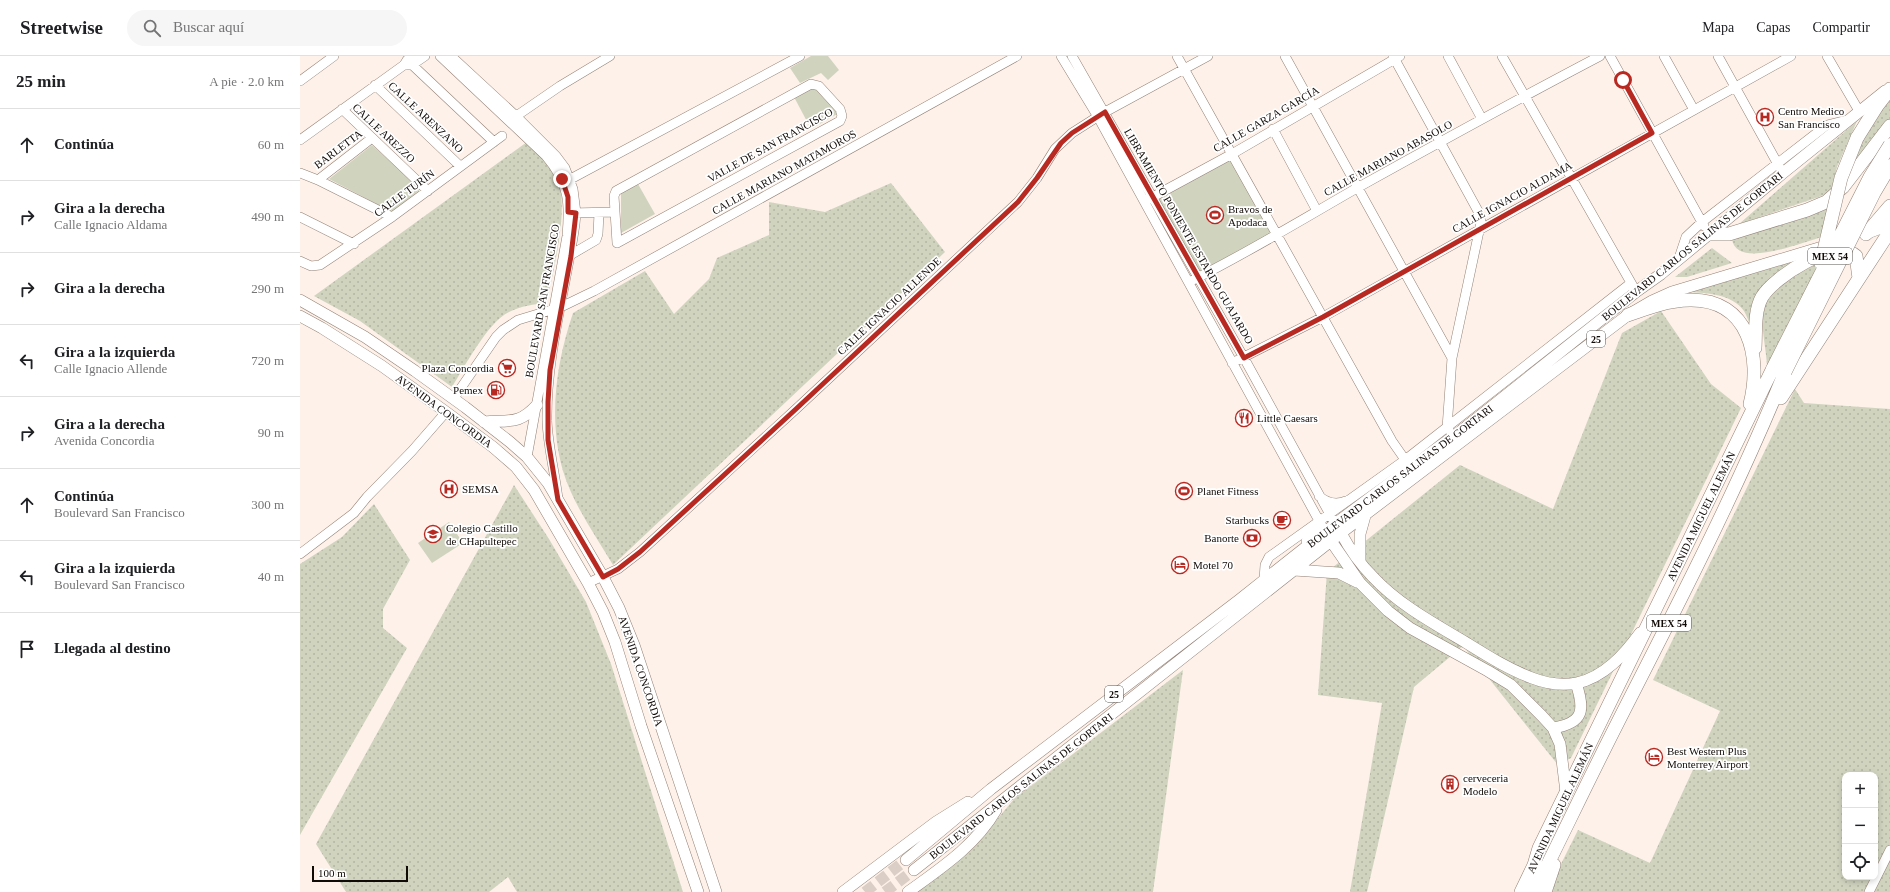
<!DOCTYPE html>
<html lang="es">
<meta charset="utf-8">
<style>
body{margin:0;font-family:Georgia,serif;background:#f6f6f6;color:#202124}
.controls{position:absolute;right:12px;bottom:12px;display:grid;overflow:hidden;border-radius:8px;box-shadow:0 2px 6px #0003}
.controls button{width:36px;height:36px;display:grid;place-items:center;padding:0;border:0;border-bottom:1px solid #e0e0e0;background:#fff;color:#202124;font:20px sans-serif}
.scale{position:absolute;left:12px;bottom:10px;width:96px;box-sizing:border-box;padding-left:4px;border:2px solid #110b07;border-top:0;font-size:11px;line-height:14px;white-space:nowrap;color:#110b07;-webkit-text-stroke:3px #fff;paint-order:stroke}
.stop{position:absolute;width:12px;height:12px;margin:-9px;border:3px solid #b82922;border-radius:50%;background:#fff}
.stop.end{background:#b82922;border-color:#fff;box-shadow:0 1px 4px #0008}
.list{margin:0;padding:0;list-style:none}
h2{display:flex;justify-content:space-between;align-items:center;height:52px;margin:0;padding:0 16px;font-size:17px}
h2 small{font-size:13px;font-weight:400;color:#757577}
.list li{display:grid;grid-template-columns:26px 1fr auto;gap:12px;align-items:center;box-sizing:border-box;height:72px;padding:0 16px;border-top:1px solid #e0e0e0}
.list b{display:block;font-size:15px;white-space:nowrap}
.list p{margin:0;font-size:13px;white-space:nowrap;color:#757577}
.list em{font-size:13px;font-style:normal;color:#757577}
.icon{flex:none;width:22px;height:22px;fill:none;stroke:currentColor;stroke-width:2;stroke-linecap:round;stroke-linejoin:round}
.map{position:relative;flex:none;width:1590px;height:836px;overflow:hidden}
header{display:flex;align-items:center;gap:24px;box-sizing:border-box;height:56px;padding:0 20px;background:#fff;border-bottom:1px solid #e0e0e0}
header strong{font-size:19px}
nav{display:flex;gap:22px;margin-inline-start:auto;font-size:14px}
.search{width:280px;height:36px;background:#f6f6f6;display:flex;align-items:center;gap:10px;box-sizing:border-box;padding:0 14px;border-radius:22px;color:#757577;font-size:15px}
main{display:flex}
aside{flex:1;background:#fff}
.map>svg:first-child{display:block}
.grass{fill:url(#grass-dots);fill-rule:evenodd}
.park{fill:#d0d4bf}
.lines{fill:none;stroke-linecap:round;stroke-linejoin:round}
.major-tunnel{stroke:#dacec7;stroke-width:11;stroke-dasharray:11 5.5;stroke-linecap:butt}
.minor-casing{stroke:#938075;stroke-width:10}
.major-casing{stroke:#938075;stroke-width:12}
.highway-casing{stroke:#938075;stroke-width:14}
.minor{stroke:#fff;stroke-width:9}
.major{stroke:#fff;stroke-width:11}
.highway{stroke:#fff;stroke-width:13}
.highway-bridge-casing{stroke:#938075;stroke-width:14;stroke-linecap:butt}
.highway-bridge{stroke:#fff;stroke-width:13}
.route{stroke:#b82922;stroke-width:5}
.labels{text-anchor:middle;stroke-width:3.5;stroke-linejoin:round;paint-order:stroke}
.shield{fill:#fff;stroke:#585451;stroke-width:1}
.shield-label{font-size:10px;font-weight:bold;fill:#110b07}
.poi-label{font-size:11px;fill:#110b07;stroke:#fff;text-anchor:start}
.street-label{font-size:11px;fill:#110b07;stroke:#fff}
</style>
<header>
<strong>Streetwise</strong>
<div class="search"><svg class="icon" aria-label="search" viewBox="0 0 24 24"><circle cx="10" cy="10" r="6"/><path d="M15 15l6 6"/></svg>Buscar aquí</div>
<nav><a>Mapa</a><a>Capas</a><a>Compartir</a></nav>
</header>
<main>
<aside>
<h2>25 min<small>A pie · 2.0 km</small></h2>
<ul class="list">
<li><svg class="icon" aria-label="ahead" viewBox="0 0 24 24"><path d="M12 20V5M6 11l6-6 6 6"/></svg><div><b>Continúa</b></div><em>60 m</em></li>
<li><svg class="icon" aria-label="right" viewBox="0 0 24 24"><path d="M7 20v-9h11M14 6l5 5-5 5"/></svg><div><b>Gira a la derecha</b><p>Calle Ignacio Aldama</p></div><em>490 m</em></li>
<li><svg class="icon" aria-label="right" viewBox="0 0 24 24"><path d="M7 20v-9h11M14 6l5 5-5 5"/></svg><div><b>Gira a la derecha</b></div><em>290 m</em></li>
<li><svg class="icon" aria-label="left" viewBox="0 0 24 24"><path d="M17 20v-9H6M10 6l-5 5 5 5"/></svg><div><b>Gira a la izquierda</b><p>Calle Ignacio Allende</p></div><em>720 m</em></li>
<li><svg class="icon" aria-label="right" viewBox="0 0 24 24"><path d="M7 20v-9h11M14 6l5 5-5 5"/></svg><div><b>Gira a la derecha</b><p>Avenida Concordia</p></div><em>90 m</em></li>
<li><svg class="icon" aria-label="ahead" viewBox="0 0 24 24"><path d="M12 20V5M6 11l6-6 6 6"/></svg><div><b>Continúa</b><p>Boulevard San Francisco</p></div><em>300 m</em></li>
<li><svg class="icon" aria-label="left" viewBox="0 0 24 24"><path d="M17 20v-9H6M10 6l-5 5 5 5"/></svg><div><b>Gira a la izquierda</b><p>Boulevard San Francisco</p></div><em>40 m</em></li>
<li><svg class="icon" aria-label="arrive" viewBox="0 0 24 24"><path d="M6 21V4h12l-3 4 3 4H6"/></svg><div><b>Llegada al destino</b></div></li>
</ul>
</aside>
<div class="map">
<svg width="1590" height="836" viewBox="0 0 1590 836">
<defs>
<pattern id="grass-dots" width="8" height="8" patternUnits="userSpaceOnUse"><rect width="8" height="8" fill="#d0d4bf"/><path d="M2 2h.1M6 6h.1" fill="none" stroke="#b2b5a3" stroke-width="1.8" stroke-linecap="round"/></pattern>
</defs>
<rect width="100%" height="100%" fill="#fef1e9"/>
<!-- grass -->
<path class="grass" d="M 1590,42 L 1590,63 L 1549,117 L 1564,79 Z
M 1557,65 L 1537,111 L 1533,129 L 1529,136 L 1519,141 L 1439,168 Z
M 227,86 C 236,96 250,107 256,119 C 271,149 253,213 247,247 C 234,248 221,250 209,256 C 188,266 165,310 152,331 L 60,265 L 14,240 Z
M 591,127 L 645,196 L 313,509 C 295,479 273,448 263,415 C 248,363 256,307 273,257 L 345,215 L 374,258 L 409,223 L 417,202 L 469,179 L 469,146 L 525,156 Z
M 1530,149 L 1522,181 C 1503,186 1436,214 1432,183 Z
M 1412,192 L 1432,207 L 1387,221 L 1375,221 Z
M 1495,204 L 1470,221 L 1458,237 L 1452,272 C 1449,267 1447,260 1444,255 C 1432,238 1407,237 1389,236 Z
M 1518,206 L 1513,219 L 1467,309 C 1466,293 1462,276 1462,260 C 1464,231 1496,218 1518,206 Z
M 1361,255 L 1411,328 L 1441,352 L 1271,702 L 1258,709 L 1163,590 L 1114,631 L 1067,836 L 1050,836 L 1082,647 L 1018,639 L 1027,516 L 1160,409 L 1253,453 L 1322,277 Z
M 1495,333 L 1504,347 L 1590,353 L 1590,836 L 1247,836 L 1278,774 L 1350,807 L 1420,655 L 1353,624 ZM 1545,719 L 1575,719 L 1575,821 L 1545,821 Z
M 214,429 L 249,483 L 286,546 L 311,608 L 383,836 L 217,836 L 208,821 L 189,836 L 46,836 L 16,788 Z
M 74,448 L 110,504 L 83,553 L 83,572 L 107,592 L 0,779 L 0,508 L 42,481 Z
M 883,614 L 853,836 L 615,836 L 674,791 L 714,743 Z"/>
<!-- park -->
<path class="park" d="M 511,0 L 528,0 L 539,14 L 528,24 L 521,17 L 500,27 L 490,12 Z
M 515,30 L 539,57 L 511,73 L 494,41 Z
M 72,89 L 121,133 L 92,156 L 29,123 Z
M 930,103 L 973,176 L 899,216 L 858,143 Z
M 338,128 L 355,158 L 321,177 L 321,135 Z
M 149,466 L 163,487 L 132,507 L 118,487 Z"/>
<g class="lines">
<!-- major-tunnel -->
<path class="major-tunnel" d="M 565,836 L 606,804
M 585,836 L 614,814"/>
<!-- minor casing -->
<g class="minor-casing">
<path id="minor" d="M 140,0 L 246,100 C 269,127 270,147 267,180 L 227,401
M 151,0 L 216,60 L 256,100 L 265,112 L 273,133 L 276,157 L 275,168 C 266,233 246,299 247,365 C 248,391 255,417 258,443
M 761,0 L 798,61 L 1023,472
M 772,0 L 944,302 L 1038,473
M 877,0 L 1092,385 L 1108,408
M 985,0 L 1152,302
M 1093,0 L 1178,155 L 1181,166 L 1152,302 L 1147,372 L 1149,374
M 1148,0 L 1182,63
M 1202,0 L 1334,232
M 1310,0 L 1404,170
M 1364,0 L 1394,54
M 1418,0 L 1480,112
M 1527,0 L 1559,55
M 107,4 L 194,86
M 107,9 L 112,9 L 125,0
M 0,25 L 34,0
M 511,28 L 519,30 L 540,53 L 542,60 L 540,65 L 317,187 L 314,140 L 316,135 Z
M 75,29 L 160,110
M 42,53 L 128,135
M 212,63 L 260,30 L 310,0
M 973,73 L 1017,155
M 0,84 L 104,9 L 107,4 L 113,0
M 0,117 L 18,124 L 92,161
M 18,124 L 72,82
M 265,126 L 500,0
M 849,143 L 932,98 L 1100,0
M 271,157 L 315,156
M 0,161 L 54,188
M 267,201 L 296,184 L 298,178 L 299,157
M 1379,202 L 1386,181 L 1402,166 L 1527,69 L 1547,64
M 0,205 L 11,210 L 20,209 L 92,161 L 202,80
M 893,224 C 949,196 1003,163 1057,132 C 1138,87 1218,43 1300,0
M 932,307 L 1023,261 L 1491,0
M 154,342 L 196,281 L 203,274 L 218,264 L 261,251 L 294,235 L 717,0
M 1019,440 C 1027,447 1036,449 1046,445
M 0,498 L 54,457 L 67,441 L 112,395 L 146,356
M 964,524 L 965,509 L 969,501 L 1105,404 L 1331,227
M 288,527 L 318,513 L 340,496 L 496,353 L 718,146 L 737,122 L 755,93 L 772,77 L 805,56 L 908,0
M 1569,836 L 1590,794"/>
</g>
<!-- major casing -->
<g class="major-casing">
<path id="major" d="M 1565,178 L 1581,172 L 1590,165
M 0,244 L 65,281 L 115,315 L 165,351 L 210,386 L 227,401 L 248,427 L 303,521 L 319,552 L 334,589 L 416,836
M 0,260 L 22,272 L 82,310 L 146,356 L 193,391 L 216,411 L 234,434 L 288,527 L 303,556 L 315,586 L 341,670 L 398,836
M 184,366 C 209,364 219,369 237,349
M 1041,477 C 1049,492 1061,509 1073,521 C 1098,548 1133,567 1165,586 C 1186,599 1208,613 1232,622 C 1245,627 1262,630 1277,627 C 1304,621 1324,599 1340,577
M 1007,485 L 1020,466
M 1031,485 L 1060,527 L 1088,555 L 1110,572 L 1188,615 L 1211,629 L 1242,660 L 1253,672 L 1260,688 L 1266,736
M 1060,505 L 1060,478 L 1065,460
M 994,514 L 1039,517 L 1057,526
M 1253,672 C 1284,667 1285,654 1276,627
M 606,804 L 691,733 L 939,544 L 1035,468 L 1111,411 L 1161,375 L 1337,235 L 1361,218 L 1483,117 L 1585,35
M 614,814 L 1041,477 L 1328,259 L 1352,245 L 1372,236 L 1532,188
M 543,836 L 636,766 L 668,746
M 608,836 C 641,812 675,790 696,754"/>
</g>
<!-- highway casing -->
<g class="highway-casing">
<path id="highway" d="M 1557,82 L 1577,50 L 1590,33
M 1409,178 L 1429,178 L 1507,154 L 1526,146 L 1543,131 L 1590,70
M 1566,178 L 1590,150
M 1328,259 C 1347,252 1369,244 1390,244 C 1449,243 1462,301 1450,348
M 1455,292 C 1456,276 1454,255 1462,241 C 1474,221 1535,181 1556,200 L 1559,222
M 1481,342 L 1590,175
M 1221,836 L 1234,809 L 1239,792 L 1473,312
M 1234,836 C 1262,780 1289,723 1317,668 C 1376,552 1436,437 1485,316
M 1245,836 L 1254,809"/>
</g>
<!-- minor -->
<use href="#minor" class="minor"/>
<!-- major -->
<use href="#major" class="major"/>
<!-- highway -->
<use href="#highway" class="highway"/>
<!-- highway-bridge casing -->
<g class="highway-bridge-casing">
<path id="highway-bridge" d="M 1521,207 L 1541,122 L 1557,82
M 1473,312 L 1570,121 L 1590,89
M 1485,316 L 1574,137 L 1590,110"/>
</g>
<!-- highway-bridge -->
<use href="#highway-bridge" class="highway-bridge"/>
</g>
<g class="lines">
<!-- route -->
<path class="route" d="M 262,123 L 268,141 L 268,156 L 276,157 L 271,200 L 250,314 L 248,346 L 248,384 L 258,444 L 303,521 L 318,513 L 340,496 L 496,353 L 718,146 L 737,122 L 761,87 L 772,77 L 805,56 L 944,302 L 1023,261 L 1352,77 L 1323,24"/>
</g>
<!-- icons -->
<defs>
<g id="hospital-ring" transform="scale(0.9)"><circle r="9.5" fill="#fff" stroke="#b82922" stroke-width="1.5"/><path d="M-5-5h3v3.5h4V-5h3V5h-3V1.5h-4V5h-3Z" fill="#b82922"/></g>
<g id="stadium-ring" transform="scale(0.9)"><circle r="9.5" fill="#fff" stroke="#b82922" stroke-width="1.5"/><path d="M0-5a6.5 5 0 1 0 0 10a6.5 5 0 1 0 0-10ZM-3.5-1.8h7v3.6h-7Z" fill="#b82922"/></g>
<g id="supermarket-ring" transform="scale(0.9)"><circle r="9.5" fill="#fff" stroke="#b82922" stroke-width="1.5"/><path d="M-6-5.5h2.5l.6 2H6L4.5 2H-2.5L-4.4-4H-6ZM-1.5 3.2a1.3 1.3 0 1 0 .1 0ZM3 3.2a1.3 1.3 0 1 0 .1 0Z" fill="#b82922"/></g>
<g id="fuel-ring" transform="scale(0.9)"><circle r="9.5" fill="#fff" stroke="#b82922" stroke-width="1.5"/><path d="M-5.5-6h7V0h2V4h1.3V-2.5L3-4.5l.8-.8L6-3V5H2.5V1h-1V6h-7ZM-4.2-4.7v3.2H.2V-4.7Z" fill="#b82922"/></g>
<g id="restaurant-ring" transform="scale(0.9)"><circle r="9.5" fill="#fff" stroke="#b82922" stroke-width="1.5"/><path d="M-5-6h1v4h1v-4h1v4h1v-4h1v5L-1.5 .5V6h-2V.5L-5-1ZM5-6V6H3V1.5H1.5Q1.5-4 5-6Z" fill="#b82922"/></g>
<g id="cafe-ring" transform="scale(0.9)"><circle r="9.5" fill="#fff" stroke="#b82922" stroke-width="1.5"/><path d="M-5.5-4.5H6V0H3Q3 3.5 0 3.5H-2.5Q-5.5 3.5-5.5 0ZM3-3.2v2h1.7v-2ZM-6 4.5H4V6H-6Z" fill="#b82922"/></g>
<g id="school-ring" transform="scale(0.9)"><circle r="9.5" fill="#fff" stroke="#b82922" stroke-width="1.5"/><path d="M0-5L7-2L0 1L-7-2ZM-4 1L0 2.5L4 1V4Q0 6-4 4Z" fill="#b82922"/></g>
<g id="bank-ring" transform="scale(0.9)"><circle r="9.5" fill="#fff" stroke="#b82922" stroke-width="1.5"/><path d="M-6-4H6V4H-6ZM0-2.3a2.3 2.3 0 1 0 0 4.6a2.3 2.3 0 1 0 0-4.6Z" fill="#b82922"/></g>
<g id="hotel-ring" transform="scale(0.9)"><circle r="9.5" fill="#fff" stroke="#b82922" stroke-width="1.5"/><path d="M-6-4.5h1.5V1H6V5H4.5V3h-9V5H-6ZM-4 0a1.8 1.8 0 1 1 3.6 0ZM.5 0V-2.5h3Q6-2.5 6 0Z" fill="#b82922"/></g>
<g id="building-ring" transform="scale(0.9)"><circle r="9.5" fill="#fff" stroke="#b82922" stroke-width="1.5"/><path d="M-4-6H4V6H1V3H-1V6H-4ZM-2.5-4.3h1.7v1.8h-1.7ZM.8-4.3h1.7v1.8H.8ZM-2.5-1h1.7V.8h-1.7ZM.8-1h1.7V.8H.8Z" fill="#b82922"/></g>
</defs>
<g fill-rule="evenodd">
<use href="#hospital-ring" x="1465" y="61"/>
<use href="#stadium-ring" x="915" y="159"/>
<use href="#supermarket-ring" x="207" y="312"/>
<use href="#fuel-ring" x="196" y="334"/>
<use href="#restaurant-ring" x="944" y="362"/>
<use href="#hospital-ring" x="149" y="433"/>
<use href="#stadium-ring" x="884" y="435"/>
<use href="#cafe-ring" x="982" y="464"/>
<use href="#school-ring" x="133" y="478"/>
<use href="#bank-ring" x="952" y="482"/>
<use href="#hotel-ring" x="880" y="509"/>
<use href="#hotel-ring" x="1354" y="701"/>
<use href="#building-ring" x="1150" y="728"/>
</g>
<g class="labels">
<!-- shield labels -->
<g class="shield">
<rect x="1508" y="192" width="44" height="16" rx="3"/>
<rect x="1287" y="275" width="18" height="16" rx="3"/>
<rect x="1347" y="559" width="44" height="16" rx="3"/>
<rect x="805" y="630" width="18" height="16" rx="3"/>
</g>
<g class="shield-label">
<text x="1530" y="204">MEX 54</text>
<text x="1296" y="287">25</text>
<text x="1369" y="571">MEX 54</text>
<text x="814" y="642">25</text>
</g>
<!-- poi labels -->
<g class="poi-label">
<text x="1478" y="59">Centro Medico<tspan x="1478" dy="13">San Francisco</tspan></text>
<text x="928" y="157">Bravos de<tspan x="928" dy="13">Apodaca</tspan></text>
<text x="194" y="316" text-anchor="end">Plaza Concordia</text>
<text x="183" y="338" text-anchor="end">Pemex</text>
<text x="957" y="366">Little Caesars</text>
<text x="162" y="437">SEMSA</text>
<text x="897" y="439">Planet Fitness</text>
<text x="969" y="468" text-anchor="end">Starbucks</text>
<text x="146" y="476">Colegio Castillo<tspan x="146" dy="13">de CHapultepec</tspan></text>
<text x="939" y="486" text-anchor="end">Banorte</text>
<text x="893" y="513">Motel 70</text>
<text x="1367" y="699">Best Western Plus<tspan x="1367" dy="13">Monterrey Airport</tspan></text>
<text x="1163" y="726">cerveceria<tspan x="1163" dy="13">Modelo</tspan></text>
</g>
<!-- street labels -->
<g class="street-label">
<text transform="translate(126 61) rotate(43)" y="4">CALLE ARENZANO</text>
<text transform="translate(966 63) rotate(-30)" y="4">CALLE GARZA GARCÍA</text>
<text transform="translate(84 77) rotate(43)" y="4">CALLE AREZZO</text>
<text transform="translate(470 89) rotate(-29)" y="4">VALLE DE SAN FRANCISCO</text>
<text transform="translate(38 93) rotate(-37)" y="4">BARLETTA</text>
<text transform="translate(1088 102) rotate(-29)" y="4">CALLE MARIANO ABASOLO</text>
<text transform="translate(484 116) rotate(-29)" y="4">CALLE MARIANO MATAMOROS</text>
<text transform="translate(104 137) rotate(-36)" y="4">CALLE TURÍN</text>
<text transform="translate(1212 141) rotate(-29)" y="4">CALLE IGNACIO ALDAMA</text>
<text transform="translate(889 180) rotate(60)" y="4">LIBRAMIENTO PONIENTE ESTARDO GUAJARDO</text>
<text transform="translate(1392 190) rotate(-39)" y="4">BOULEVARD CARLOS SALINAS DE GORTARI</text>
<text transform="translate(242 245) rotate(-80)" y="4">BOULEVARD SAN FRANCISCO</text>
<text transform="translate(589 250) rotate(-43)" y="4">CALLE IGNACIO ALLENDE</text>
<text transform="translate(144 355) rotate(36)" y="4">AVENIDA CONCORDIA</text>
<text transform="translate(1100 420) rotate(-37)" y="4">BOULEVARD CARLOS SALINAS DE GORTARI</text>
<text transform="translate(1401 460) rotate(-64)" y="4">AVENIDA MIGUEL ALEMÁN</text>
<text transform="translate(341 615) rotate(71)" y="4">AVENIDA CONCORDIA</text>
<text transform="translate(721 730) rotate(-38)" y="4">BOULEVARD CARLOS SALINAS DE GORTARI</text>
<text transform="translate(1260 752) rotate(-65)" y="4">AVENIDA MIGUEL ALEMÁN</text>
</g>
</g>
</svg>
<div class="controls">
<button>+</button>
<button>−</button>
<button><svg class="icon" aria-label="locate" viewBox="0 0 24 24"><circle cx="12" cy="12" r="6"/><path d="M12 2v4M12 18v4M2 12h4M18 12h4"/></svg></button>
</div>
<div class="scale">100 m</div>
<div class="stop" style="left:1323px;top:24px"></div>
<div class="stop end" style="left:262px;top:123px"></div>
</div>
</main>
